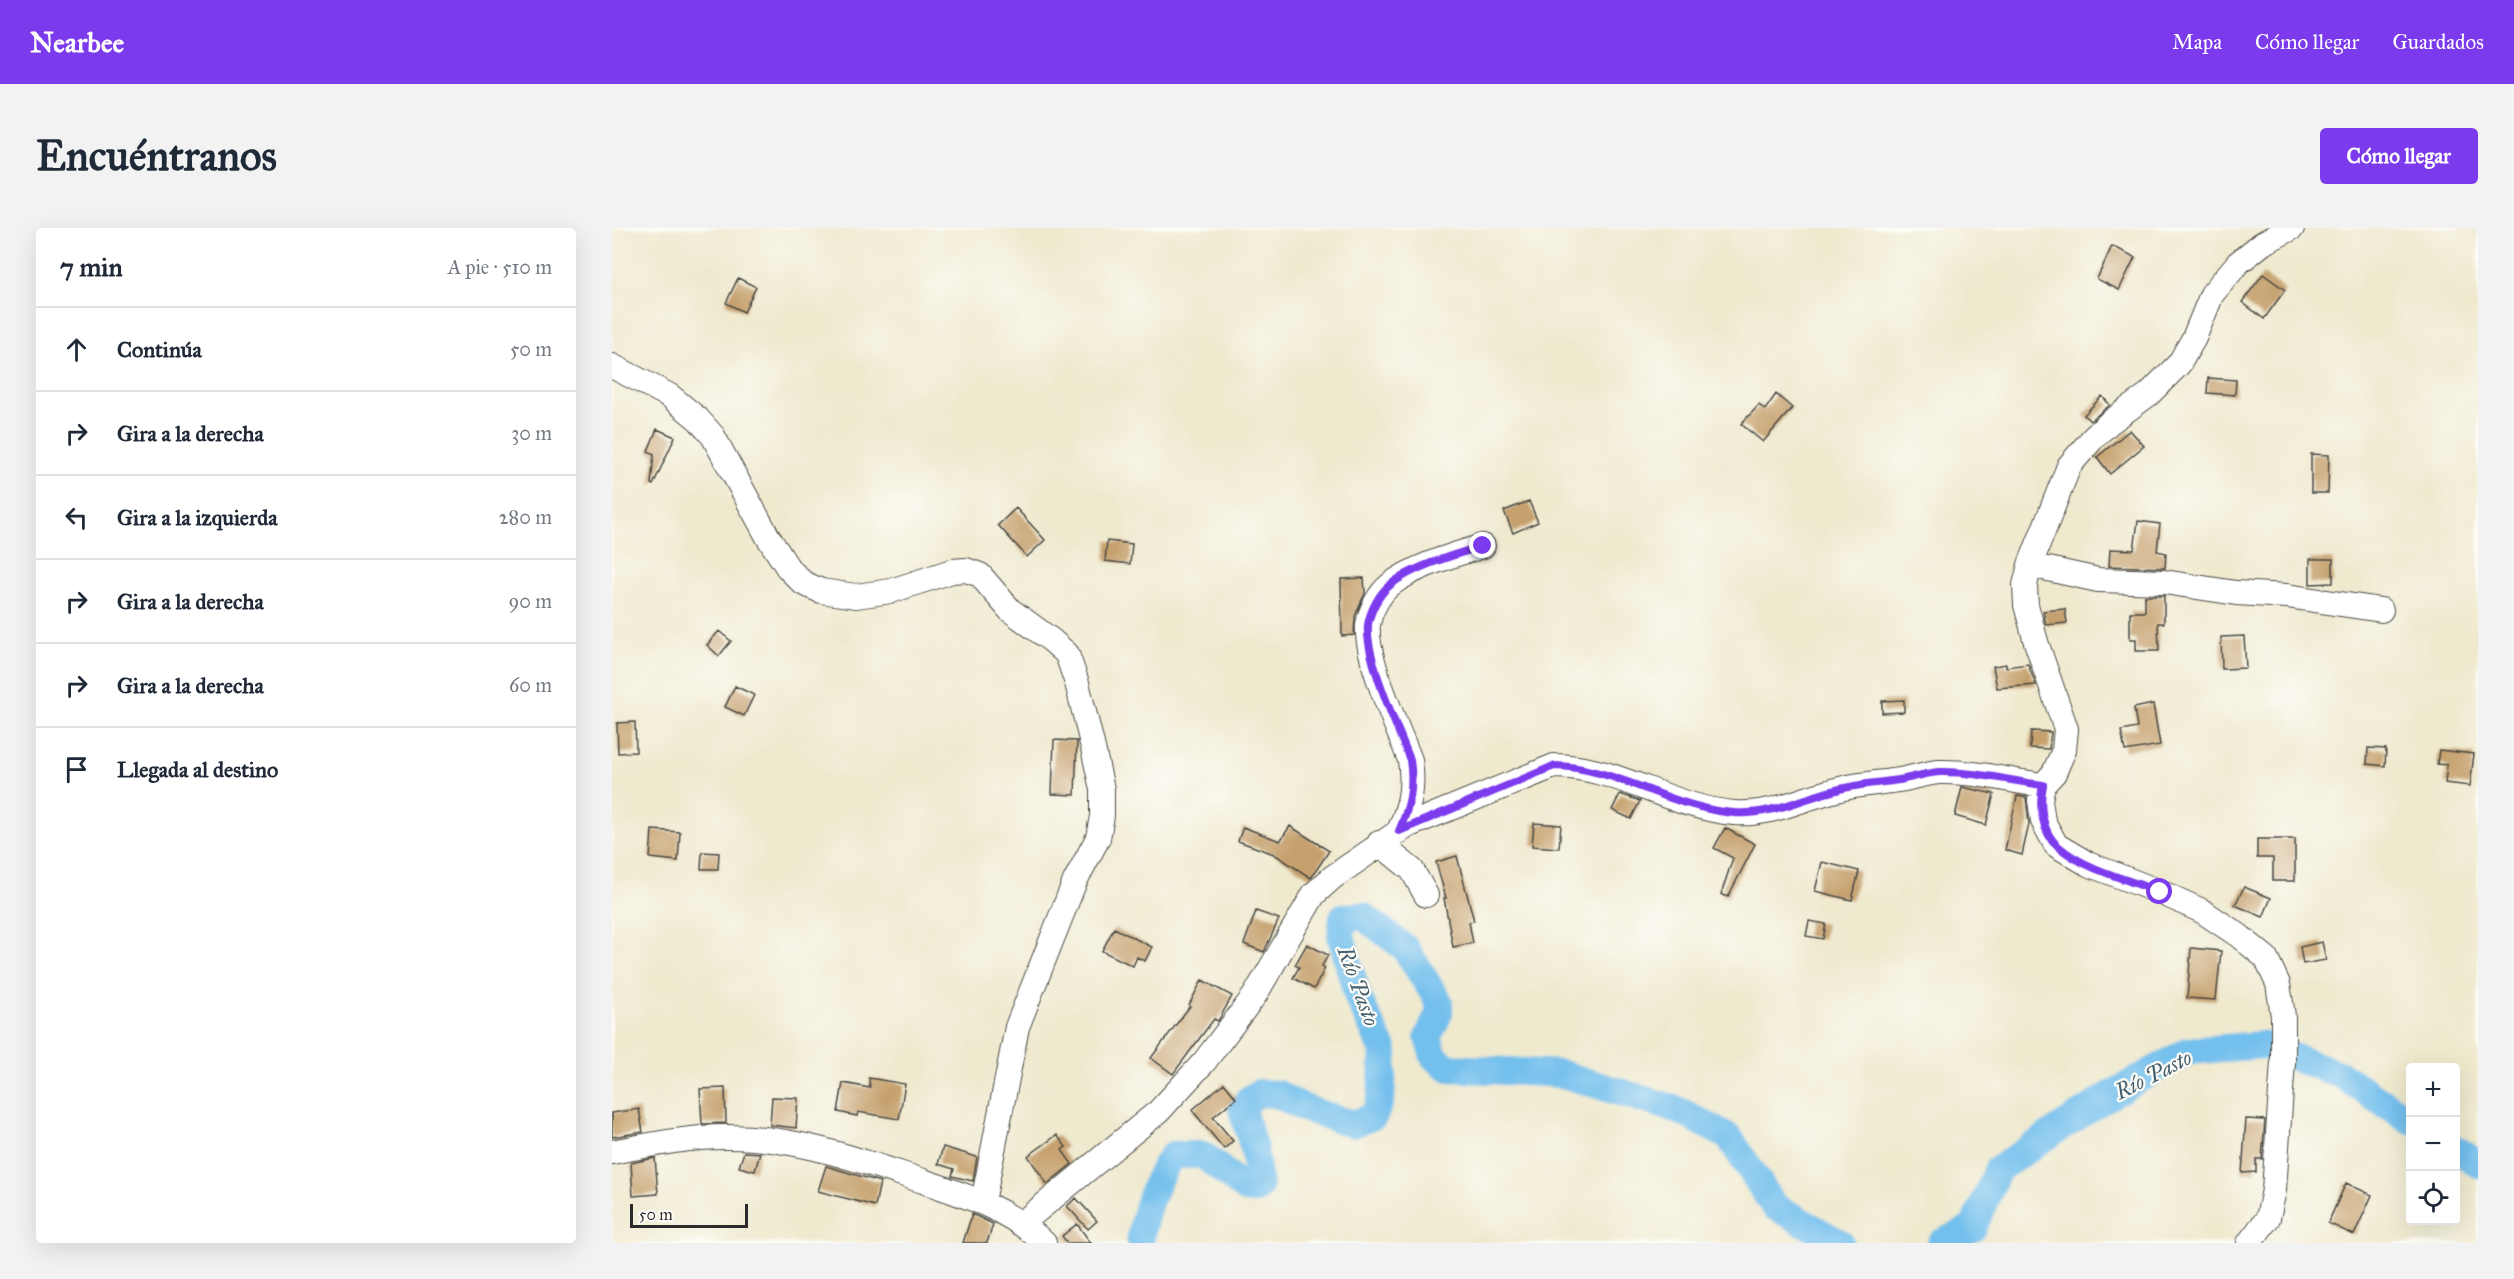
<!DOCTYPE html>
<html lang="es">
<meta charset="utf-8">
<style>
body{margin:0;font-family:"IM FELL Great Primer",serif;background:#f2f2f3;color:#1f2937}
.controls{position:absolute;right:18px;bottom:18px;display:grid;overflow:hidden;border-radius:6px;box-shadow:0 6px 24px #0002}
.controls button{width:54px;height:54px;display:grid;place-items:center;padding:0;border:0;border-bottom:2px solid #e0e1e3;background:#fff;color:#1f2937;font:30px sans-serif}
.scale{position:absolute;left:18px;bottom:15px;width:118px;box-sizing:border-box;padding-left:6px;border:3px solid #2b2b2b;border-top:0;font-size:16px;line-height:21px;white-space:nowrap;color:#2b2b2b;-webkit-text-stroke:4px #fdfcf7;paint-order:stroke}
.stop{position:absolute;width:18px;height:18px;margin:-14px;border:4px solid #7c3aed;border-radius:50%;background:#fff}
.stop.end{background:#7c3aed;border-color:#fff;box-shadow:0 2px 6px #0008}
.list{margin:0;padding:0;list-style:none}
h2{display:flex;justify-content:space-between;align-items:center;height:78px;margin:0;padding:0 24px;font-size:26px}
h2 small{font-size:20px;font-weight:400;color:#747a83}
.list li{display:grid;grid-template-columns:39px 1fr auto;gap:18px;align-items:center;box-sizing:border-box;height:84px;padding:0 24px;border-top:2px solid #e0e1e3}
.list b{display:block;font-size:22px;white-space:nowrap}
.list em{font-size:20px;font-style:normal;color:#747a83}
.icon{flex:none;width:33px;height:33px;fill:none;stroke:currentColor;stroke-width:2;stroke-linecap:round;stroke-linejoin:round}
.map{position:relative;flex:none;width:1866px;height:1015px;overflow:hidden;border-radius:6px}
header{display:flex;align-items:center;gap:36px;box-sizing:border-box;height:84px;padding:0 30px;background:#7c3aed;color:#fff}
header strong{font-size:28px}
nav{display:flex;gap:33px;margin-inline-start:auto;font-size:21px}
.intro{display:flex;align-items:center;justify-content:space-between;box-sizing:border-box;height:144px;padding:0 36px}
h1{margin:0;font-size:42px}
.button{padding:15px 27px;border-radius:6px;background:#7c3aed;color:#fff;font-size:21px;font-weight:700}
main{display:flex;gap:36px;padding:0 36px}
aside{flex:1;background:#fff;border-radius:6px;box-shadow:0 6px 24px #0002}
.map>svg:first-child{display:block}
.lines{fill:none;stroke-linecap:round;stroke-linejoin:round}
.river{stroke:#73bfed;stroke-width:28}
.building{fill:#c6a16e}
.minor-casing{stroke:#484843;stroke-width:26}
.minor{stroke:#fff;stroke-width:24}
.route{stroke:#7c3aed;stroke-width:8}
.labels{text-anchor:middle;stroke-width:4.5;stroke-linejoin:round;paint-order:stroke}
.water-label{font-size:22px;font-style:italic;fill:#445f6f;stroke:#fdfcf7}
</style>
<header>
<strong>Nearbee</strong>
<nav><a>Mapa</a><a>Cómo llegar</a><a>Guardados</a></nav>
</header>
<div class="intro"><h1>Encuéntranos</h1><a class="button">Cómo llegar</a></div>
<main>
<aside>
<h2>7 min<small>A pie · 510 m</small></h2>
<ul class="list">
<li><svg class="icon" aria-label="ahead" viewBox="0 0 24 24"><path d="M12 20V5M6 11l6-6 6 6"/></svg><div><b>Continúa</b></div><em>50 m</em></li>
<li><svg class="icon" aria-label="right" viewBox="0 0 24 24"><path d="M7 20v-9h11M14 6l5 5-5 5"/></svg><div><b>Gira a la derecha</b></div><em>30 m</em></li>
<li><svg class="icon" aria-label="left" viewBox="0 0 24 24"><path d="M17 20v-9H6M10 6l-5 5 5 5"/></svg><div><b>Gira a la izquierda</b></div><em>280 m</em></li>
<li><svg class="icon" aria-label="right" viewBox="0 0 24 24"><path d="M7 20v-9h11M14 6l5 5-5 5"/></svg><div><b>Gira a la derecha</b></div><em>90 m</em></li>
<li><svg class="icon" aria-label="right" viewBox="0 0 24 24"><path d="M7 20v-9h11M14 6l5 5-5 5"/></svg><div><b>Gira a la derecha</b></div><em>60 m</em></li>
<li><svg class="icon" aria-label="arrive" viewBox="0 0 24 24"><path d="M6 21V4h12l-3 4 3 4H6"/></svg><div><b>Llegada al destino</b></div></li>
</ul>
</aside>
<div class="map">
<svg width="1866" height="1015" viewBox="0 0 1866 1015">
<rect width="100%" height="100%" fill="#fdfcf7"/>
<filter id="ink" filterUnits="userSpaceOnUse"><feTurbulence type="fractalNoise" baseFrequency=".0167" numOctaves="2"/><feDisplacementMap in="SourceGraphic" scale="12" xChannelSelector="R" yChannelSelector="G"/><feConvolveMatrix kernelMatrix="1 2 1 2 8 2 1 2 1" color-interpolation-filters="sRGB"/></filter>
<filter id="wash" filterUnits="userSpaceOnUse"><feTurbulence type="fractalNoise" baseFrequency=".008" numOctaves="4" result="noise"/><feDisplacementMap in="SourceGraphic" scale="24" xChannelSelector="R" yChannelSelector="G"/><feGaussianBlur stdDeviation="1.35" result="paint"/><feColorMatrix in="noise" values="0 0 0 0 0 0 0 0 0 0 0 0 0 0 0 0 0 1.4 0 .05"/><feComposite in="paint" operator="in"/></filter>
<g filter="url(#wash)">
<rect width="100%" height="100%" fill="#efe9ce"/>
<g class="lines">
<!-- river -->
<path class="river" d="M 1844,921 L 1866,936
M 528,1015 C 532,983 542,953 561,927 L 591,927 L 633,961 L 643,962 L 647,958 L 642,921 L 630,882 L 636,872 L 647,865 L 665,866 L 694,881 L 741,896 L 762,888 L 769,871 L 772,823 L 746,770 L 729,708 L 731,689 L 751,688 L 793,720 L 827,774 L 827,785 L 816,809 L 822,829 L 837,840 L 950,846 L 1066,882 L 1117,909 L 1162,978 L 1228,1015
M 1329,1015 L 1361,1000 L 1386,941 L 1497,868 L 1576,823 L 1650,817 L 1729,847 L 1798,892"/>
</g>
<g id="blocks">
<!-- building -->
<path class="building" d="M 1500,18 L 1523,29 L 1507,62 L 1485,51 Z
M 1651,46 L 1673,62 L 1652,91 L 1630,74 Z
M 126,50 L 144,59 L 132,84 L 114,75 Z
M 1596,150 L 1624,152 L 1623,167 L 1595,165 Z
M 1164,166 L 1180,180 L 1151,214 L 1129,196 L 1147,177 L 1153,182 Z
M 1490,168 L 1498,177 L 1478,193 L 1472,187 Z
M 45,201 L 63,209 L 41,257 L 39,256 L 42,226 L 36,223 Z
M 1518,202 L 1532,218 L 1498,246 L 1485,229 Z
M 1699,226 L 1717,227 L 1716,265 L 1699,265 Z
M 917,273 L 926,294 L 901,305 L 892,283 Z
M 404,280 L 433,312 L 415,329 L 386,297 Z
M 1526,293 L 1548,296 L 1545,323 L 1554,325 L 1553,340 L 1497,338 L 1498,321 L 1522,322 Z
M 495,313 L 520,316 L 518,336 L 493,333 Z
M 1698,331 L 1721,331 L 1721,355 L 1698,356 Z
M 752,350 L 753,365 L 743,388 L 742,407 L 730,408 L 729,351 Z
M 1533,368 L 1552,368 L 1552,395 L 1546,395 L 1547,423 L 1524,423 L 1524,411 L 1518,411 L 1518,384 L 1533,384 Z
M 1453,381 L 1455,395 L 1434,397 L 1431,383 Z
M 107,403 L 119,413 L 107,428 L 95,417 Z
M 1632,408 L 1634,440 L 1610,441 L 1609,409 Z
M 1394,436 L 1394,439 L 1416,436 L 1424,457 L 1385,460 L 1381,438 Z
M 123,458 L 142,467 L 132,488 L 113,479 Z
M 1292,472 L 1292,484 L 1270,485 L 1270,473 Z
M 1541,476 L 1548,517 L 1513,523 L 1509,503 L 1525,500 L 1522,480 Z
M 23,494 L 24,524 L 6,525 L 5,495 Z
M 1419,503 L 1439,504 L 1437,521 L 1418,520 Z
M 442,512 L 465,513 L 463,567 L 440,566 Z
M 1756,520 L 1774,521 L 1773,538 L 1755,536 Z
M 1827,522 L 1862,526 L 1858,558 L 1833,555 L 1835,537 L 1825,536 Z
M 1350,559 L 1382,566 L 1374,597 L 1343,588 Z
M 1008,566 L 1028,573 L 1019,591 L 1000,582 Z
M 1405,568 L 1414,569 L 1417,596 L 1410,627 L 1393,622 Z
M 922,595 L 949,597 L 947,620 L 920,618 Z
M 678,598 L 717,623 L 699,650 L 662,626 L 626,613 L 631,599 L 668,613 Z
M 1113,600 L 1143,616 L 1116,669 L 1109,666 L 1121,630 L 1102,620 Z
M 40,602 L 68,604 L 66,633 L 38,630 Z
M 1645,611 L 1683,611 L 1683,653 L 1661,653 L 1661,630 L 1645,630 Z
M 90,624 L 107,625 L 106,641 L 89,641 Z
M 845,628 L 862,693 L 857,694 L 861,715 L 841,719 L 832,670 L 834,670 L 824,634 Z
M 1210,634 L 1247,643 L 1240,672 L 1203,663 Z
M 1632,659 L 1659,670 L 1651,689 L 1623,677 Z
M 644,683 L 667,691 L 652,724 L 632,716 Z
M 1197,693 L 1214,696 L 1211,711 L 1194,708 Z
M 502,700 L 540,719 L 533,733 L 525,729 L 521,738 L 490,723 Z
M 1710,714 L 1714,732 L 1691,736 L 1688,719 Z
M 695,716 L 716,727 L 710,738 L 713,740 L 702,761 L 681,750 L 687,739 L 683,737 Z
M 1579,720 L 1609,723 L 1604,772 L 1575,770 Z
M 590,752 L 620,768 L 606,793 L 602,791 L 561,846 L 539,830 L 578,778 L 577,777 Z
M 257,850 L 293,856 L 287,891 L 246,884 L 245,888 L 226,884 L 231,855 L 258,860 Z
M 612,855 L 624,870 L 601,889 L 621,913 L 612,921 L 580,882 Z
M 113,860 L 114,895 L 90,896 L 88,861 Z
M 160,869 L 186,870 L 184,900 L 158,897 Z
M 27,881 L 31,904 L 0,909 L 0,885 Z
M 1634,891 L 1653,892 L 1650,931 L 1644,931 L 1644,944 L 1630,945 Z
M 445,907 L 454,919 L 450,922 L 460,936 L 435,956 L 416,928 Z
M 331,919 L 365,929 L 361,953 L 340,948 L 342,941 L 326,936 Z
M 132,924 L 148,925 L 143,943 L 127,939 Z
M 43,930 L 46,966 L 21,968 L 19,935 Z
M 214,938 L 268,954 L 263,978 L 206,963 Z
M 1734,955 L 1760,967 L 1742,1007 L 1716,995 Z
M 464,970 L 485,993 L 476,1001 L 455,978 Z
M 360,986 L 381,996 L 375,1015 L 351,1015 Z
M 465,996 L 479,1015 L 455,1015 L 450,1008 Z"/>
</g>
</g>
<g filter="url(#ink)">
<use href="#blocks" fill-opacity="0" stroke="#484843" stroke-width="1.5"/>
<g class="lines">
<!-- minor casing -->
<g class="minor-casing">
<path id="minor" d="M 0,138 L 58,168 L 86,191 L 101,208 L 156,309 L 176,340 L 191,355 L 209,363 L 244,368 L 279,363 L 340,343 L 354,342 L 368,347 L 398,382 L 439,412 L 455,426 L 465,455 L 481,520 L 490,561 L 490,588 L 486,610 L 463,653 L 405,799 L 371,974
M 1418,337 L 1486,352 L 1552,354 L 1624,365 L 1675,368 L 1769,382
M 787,603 C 798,578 802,559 798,532 C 785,498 753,430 756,397 C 758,383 767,366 778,357 C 802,338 842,327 871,318
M 767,615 L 800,642 L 814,667
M 0,924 C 37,917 75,909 113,909 C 177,908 238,929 299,949 C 346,965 396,979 432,1015
M 410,995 L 547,883 L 592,834 L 643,767 L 702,666 L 721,649 L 795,598 L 942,538 C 1005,538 1059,580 1122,585 C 1160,588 1192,569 1228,561 C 1247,556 1267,555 1287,552 C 1300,550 1314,545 1327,544 C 1362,543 1397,553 1431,557
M 1637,1015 L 1656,990 L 1662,962 L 1671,834 L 1671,788 L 1666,756 L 1654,730 L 1626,707 L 1590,683 L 1548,664 L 1476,636 L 1444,617 L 1431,593 L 1428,572 L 1431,557 L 1442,545 L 1452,522 L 1454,501 L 1424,414 L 1414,377 L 1413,357 L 1418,337 L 1457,238 L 1481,210 L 1497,195 L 1537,166 L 1567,136 L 1582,110 L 1600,66 L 1626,35 L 1651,15 L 1680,0"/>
</g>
<!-- minor -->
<use href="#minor" class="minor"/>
</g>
</g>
<g class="lines" filter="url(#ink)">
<!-- route -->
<path class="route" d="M 871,318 C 842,327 802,338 778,357 C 767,366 758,383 756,397 C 753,430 785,498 798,532 C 802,559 798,578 787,603 L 942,538 C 1005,539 1058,580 1122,585 C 1160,588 1192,569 1228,561 C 1247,556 1267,555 1287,552 C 1300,550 1314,545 1327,544 C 1361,543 1397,553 1431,557 C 1427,576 1429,604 1446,618 C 1473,642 1515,651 1548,664"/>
</g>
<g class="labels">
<!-- water labels -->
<g class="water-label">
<text transform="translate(747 758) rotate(70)" y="8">Río Pasto</text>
<text transform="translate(1541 846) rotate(-27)" y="8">Río Pasto</text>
</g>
</g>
</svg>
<div class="controls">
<button>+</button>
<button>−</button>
<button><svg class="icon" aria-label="locate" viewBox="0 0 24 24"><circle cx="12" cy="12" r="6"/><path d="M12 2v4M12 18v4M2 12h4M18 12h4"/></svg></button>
</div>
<div class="scale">50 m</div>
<div class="stop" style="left:1548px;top:664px"></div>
<div class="stop end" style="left:871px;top:318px"></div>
</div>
</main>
